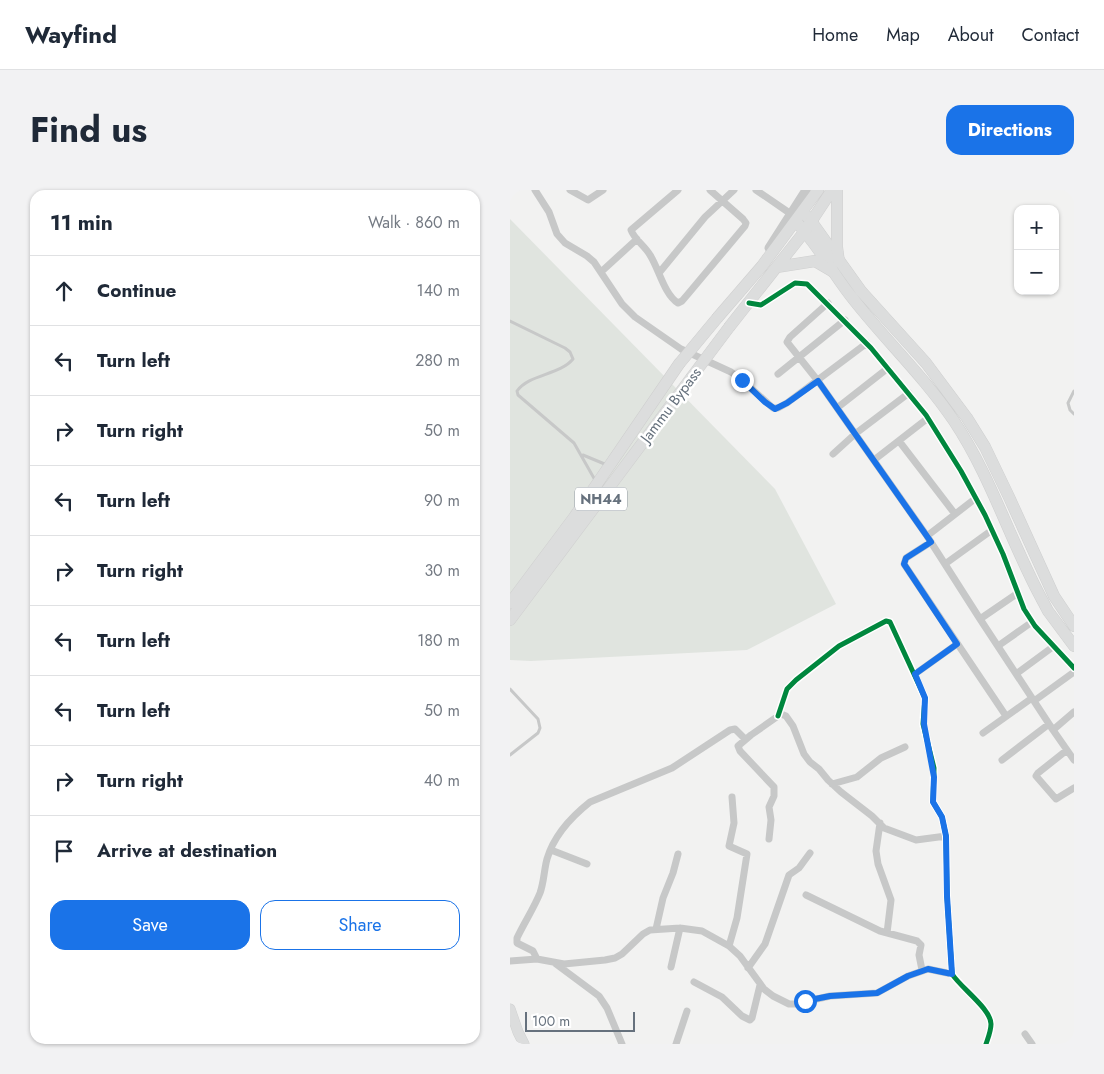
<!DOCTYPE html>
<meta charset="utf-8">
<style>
body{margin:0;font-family:Jost,sans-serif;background:#f2f2f3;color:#1f2937}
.controls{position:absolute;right:15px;top:15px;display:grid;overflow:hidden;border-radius:10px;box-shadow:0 1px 4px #0004}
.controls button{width:45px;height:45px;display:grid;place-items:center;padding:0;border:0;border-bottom:1px solid #e0e1e3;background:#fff;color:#1f2937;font:25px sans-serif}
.scale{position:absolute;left:15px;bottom:12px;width:110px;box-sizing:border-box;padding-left:5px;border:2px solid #66717d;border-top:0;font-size:14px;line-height:18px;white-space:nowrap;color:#66717d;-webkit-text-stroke:4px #fff;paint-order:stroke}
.stop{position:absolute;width:15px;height:15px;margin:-11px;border:4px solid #1a73e8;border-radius:50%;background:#fff}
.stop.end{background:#1a73e8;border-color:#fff;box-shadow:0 1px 5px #0008}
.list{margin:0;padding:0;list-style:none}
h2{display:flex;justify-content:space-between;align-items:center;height:65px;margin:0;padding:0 20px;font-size:21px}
h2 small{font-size:16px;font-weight:400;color:#747a83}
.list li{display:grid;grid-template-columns:32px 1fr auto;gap:15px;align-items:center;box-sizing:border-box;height:70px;padding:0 20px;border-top:1px solid #e0e1e3}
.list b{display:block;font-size:19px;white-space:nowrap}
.list em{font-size:16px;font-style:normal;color:#747a83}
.actions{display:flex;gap:10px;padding:15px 20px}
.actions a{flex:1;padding:11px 0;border:1px solid #1a73e8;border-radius:15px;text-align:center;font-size:18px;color:#1a73e8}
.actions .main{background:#1a73e8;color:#fff}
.icon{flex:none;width:28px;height:28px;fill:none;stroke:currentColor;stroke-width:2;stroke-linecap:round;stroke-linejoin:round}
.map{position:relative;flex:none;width:564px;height:854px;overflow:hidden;border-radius:15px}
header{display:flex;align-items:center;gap:30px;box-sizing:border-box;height:70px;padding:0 25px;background:#fff;border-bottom:1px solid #e0e1e3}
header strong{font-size:24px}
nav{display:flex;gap:28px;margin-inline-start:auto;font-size:18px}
.intro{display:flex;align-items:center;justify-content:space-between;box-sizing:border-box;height:120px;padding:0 30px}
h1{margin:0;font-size:35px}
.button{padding:12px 22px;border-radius:15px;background:#1a73e8;color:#fff;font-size:18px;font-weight:700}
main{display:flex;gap:30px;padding:0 30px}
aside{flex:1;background:#fff;border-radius:15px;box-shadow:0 1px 4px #0004}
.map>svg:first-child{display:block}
.green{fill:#e0e4df}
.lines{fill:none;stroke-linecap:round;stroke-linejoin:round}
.secondary-casing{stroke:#cfd0d0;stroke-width:11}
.primary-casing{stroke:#cecfcf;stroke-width:12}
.trunk-casing{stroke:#cfcfcf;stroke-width:12}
.service{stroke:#c7c8c8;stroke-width:3}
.minor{stroke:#c7c8c8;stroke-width:7}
.tertiary{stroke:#c7c8c8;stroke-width:9}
.secondary{stroke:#dcdddd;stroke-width:10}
.primary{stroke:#dcdddd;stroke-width:11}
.trunk{stroke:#dcdddd;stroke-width:11}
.trunk-bridge-casing{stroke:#cfcfcf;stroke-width:12;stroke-linecap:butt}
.trunk-bridge{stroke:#dcdddd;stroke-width:11}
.cycleway-casing{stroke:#fff;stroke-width:8}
.cycleway{stroke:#00873e;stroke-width:5}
.route{stroke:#1a73e8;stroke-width:6}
.labels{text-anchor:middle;stroke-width:5;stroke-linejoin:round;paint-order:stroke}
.shield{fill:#fff;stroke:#949ca4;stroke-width:1}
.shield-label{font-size:14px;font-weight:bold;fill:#66717d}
.street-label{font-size:15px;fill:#66717d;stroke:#fff}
</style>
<header>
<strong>Wayfind</strong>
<nav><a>Home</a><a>Map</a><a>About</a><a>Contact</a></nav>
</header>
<div class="intro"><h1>Find us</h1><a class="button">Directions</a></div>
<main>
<aside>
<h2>11 min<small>Walk · 860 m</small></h2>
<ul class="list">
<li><svg class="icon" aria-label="ahead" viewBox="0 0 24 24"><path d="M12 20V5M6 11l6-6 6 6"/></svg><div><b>Continue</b></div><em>140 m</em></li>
<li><svg class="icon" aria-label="left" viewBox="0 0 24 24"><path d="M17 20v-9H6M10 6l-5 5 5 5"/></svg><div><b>Turn left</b></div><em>280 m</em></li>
<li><svg class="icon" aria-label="right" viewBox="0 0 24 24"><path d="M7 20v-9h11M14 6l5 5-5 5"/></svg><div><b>Turn right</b></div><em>50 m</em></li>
<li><svg class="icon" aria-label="left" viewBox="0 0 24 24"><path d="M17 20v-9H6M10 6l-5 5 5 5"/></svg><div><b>Turn left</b></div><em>90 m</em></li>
<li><svg class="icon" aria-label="right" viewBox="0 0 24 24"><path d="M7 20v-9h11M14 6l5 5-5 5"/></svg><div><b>Turn right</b></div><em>30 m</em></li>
<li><svg class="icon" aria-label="left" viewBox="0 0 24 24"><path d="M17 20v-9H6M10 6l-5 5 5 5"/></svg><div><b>Turn left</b></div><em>180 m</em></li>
<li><svg class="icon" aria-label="left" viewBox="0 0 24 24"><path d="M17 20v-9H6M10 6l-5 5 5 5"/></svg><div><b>Turn left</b></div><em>50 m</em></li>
<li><svg class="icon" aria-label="right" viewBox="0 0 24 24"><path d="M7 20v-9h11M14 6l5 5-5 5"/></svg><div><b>Turn right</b></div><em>40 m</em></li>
<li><svg class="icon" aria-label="arrive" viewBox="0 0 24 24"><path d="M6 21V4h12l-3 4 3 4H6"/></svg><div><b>Arrive at destination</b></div></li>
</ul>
<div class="actions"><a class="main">Save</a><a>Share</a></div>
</aside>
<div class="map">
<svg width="564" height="854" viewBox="0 0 564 854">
<rect width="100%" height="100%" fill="#f2f2f1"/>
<!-- green -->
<path class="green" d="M 0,29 L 265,299 L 326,414 L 237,460 L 21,471 L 0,470 Z"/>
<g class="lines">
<!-- secondary casing -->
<g class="secondary-casing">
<path id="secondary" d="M 0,819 L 8,842 L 14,854"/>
</g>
<!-- primary casing -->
<g class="primary-casing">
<path id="primary" d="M 293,22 L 301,31 L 351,101 L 416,173 L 457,228 L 475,257 L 499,307 L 544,406 L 564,436
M 286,32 C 307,53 321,81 340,105 C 373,148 413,185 444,231 C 480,285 499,347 529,404 L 538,421 L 564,456"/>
</g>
<!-- trunk casing -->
<g class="trunk-casing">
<path id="trunk" d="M 327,0 L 327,57 L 329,72
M 267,77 L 305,71 L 322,81
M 208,127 L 252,76 L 308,0
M 220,136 L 295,41 L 322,0
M 0,413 L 65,326 L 169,174
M 0,430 L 181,188"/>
</g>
<!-- service -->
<path class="service" d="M 0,131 L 55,158 L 60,162 L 63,169 C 50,185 19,184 7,201 L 8,205 L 64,253 L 85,290
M 564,201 L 558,213 L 560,220 L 564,224
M 73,265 L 97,275
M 0,499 L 28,529 L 30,538 L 28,543 L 0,565"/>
<!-- minor -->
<path class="minor" d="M 25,0 L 39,22 L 47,44 L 55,53 L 77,66 L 84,72 L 112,114 L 125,127 L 171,159 L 221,182 L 232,190 L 263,218 L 268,218 L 277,213 L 357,153
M 60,0 L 78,10 L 93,0
M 168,0 L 121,40 C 124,49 135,56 140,65 C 149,79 154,104 168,113 L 172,111 L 178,104 L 235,36 L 236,33 L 233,29 L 200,0
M 246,0 L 281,24
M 91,82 L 127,49
M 149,83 L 195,27 L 224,0
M 239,113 L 251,115 L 285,93 L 297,94 L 361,158 L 416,225 L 451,281 L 475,325 L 493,364 L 514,419 L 525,436 L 564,478
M 318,113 L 280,147 L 277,152 L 308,191 L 417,346
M 268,184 L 335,130
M 327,218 L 378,178
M 389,251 L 445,324
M 323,264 L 345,244 L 399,203
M 364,270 L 418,228
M 466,308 L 417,346 L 470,429 L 543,540
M 421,352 L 396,368 L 394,374 L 496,526
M 435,374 L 482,340
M 470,429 L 508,403
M 488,456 L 522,432
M 405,484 L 447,454
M 506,484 L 544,456
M 524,511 L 564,482
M 564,522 L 543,540 L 564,570
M 268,526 L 277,499 L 286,490 L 329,456 L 376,431 L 380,432 L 415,508 L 413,534 L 424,578 L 423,612 L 432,627 L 436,646 L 437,706 L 442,784 C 451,798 481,819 481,834 C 481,841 478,848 476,854
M 473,543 L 522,508
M 557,560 L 528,583 L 526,586 L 546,609 L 564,598
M 492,570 L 539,534
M 322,594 L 347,587 L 371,568 L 395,557
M 370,633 L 366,661 L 368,674 L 381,710 L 377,743
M 259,649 L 261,630 L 259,617 L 264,606 L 264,597 L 230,561 L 228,556 L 241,545 L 271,524 L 276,526 L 283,536 L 294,564 L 300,572 L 309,579 L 318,590 L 331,602 L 362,626 L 374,638 L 406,650 L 436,646
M 41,660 L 77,674
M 296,705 L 370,741 L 407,751 L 411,755 L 409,765 L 412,780
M 146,739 L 153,708 L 163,683 L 168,664
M 219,756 L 227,728 L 237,664 L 219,656 L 224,633 L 222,607
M 27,769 L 23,761 L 7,753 L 7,748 C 14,733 24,718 30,703 C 34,692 34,680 37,669 C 44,645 61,627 80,612 L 162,578 L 220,540 L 225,539 L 235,549
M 0,771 L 27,769 L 54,774 L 95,770 L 105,768 L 112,764 L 133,744 L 140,740 L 170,738 L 192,741 L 219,756 L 230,766 L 254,799 L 263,806 L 279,814 L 285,814 L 320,806 L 367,803 L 398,786 L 418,779 L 442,784
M 46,774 L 89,806 L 97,818 L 112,854
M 161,777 L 170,738
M 238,778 L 255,754 L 279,685 L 289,678 L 300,663
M 184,792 L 212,807 L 232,826 L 240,830 L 242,828 L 250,795
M 515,844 L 522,854
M 166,854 L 177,821"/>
<!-- tertiary -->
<path class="tertiary" d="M 259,58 L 296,0"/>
<!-- secondary -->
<use href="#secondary" class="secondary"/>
<!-- primary -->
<use href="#primary" class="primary"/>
<!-- trunk -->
<use href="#trunk" class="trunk"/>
<!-- trunk-bridge casing -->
<g class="trunk-bridge-casing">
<path id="trunk-bridge" d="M 169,174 L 208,127
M 181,188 L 220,136"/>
</g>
<!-- trunk-bridge -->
<use href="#trunk-bridge" class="trunk-bridge"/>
<!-- cycleway casing -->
<g class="cycleway-casing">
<path id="cycleway" d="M 239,113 L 251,115 L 285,93 L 297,94 L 361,158 L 416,225 L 451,281 L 475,325 L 493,364 L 514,419 L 525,436 L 564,478
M 268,526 L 277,499 L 286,490 L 329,456 L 376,431 L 380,432 L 415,508 L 413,534 L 424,578 L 423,612 L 432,627 L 436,646 L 437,706 L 442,784 C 451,798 481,819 481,834 C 481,841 478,848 476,854"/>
</g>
<!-- cycleway -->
<use href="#cycleway" class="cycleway"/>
</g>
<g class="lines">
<!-- route -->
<path class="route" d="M 232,190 L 255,212 L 265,219 L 277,213 L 308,191 L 421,352 L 396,368 L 394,374 L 447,454 L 405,484 L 415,508 L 414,534 L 424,587 L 423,612 L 432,627 L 436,646 L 437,706 L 442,784 L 418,779 L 398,786 L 367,803 L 320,806 L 295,811"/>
</g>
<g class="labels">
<!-- shield labels -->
<rect class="shield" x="65" y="297.5" width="52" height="23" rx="4"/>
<g class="shield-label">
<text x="91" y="314">NH44</text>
</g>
<!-- street labels -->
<g class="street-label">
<text transform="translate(161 215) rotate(-53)" y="5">Jammu Bypass</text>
</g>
</g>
</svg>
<div class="controls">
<button>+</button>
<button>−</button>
</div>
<div class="scale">100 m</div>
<div class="stop" style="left:295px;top:811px"></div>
<div class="stop end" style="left:232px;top:190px"></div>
</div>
</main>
